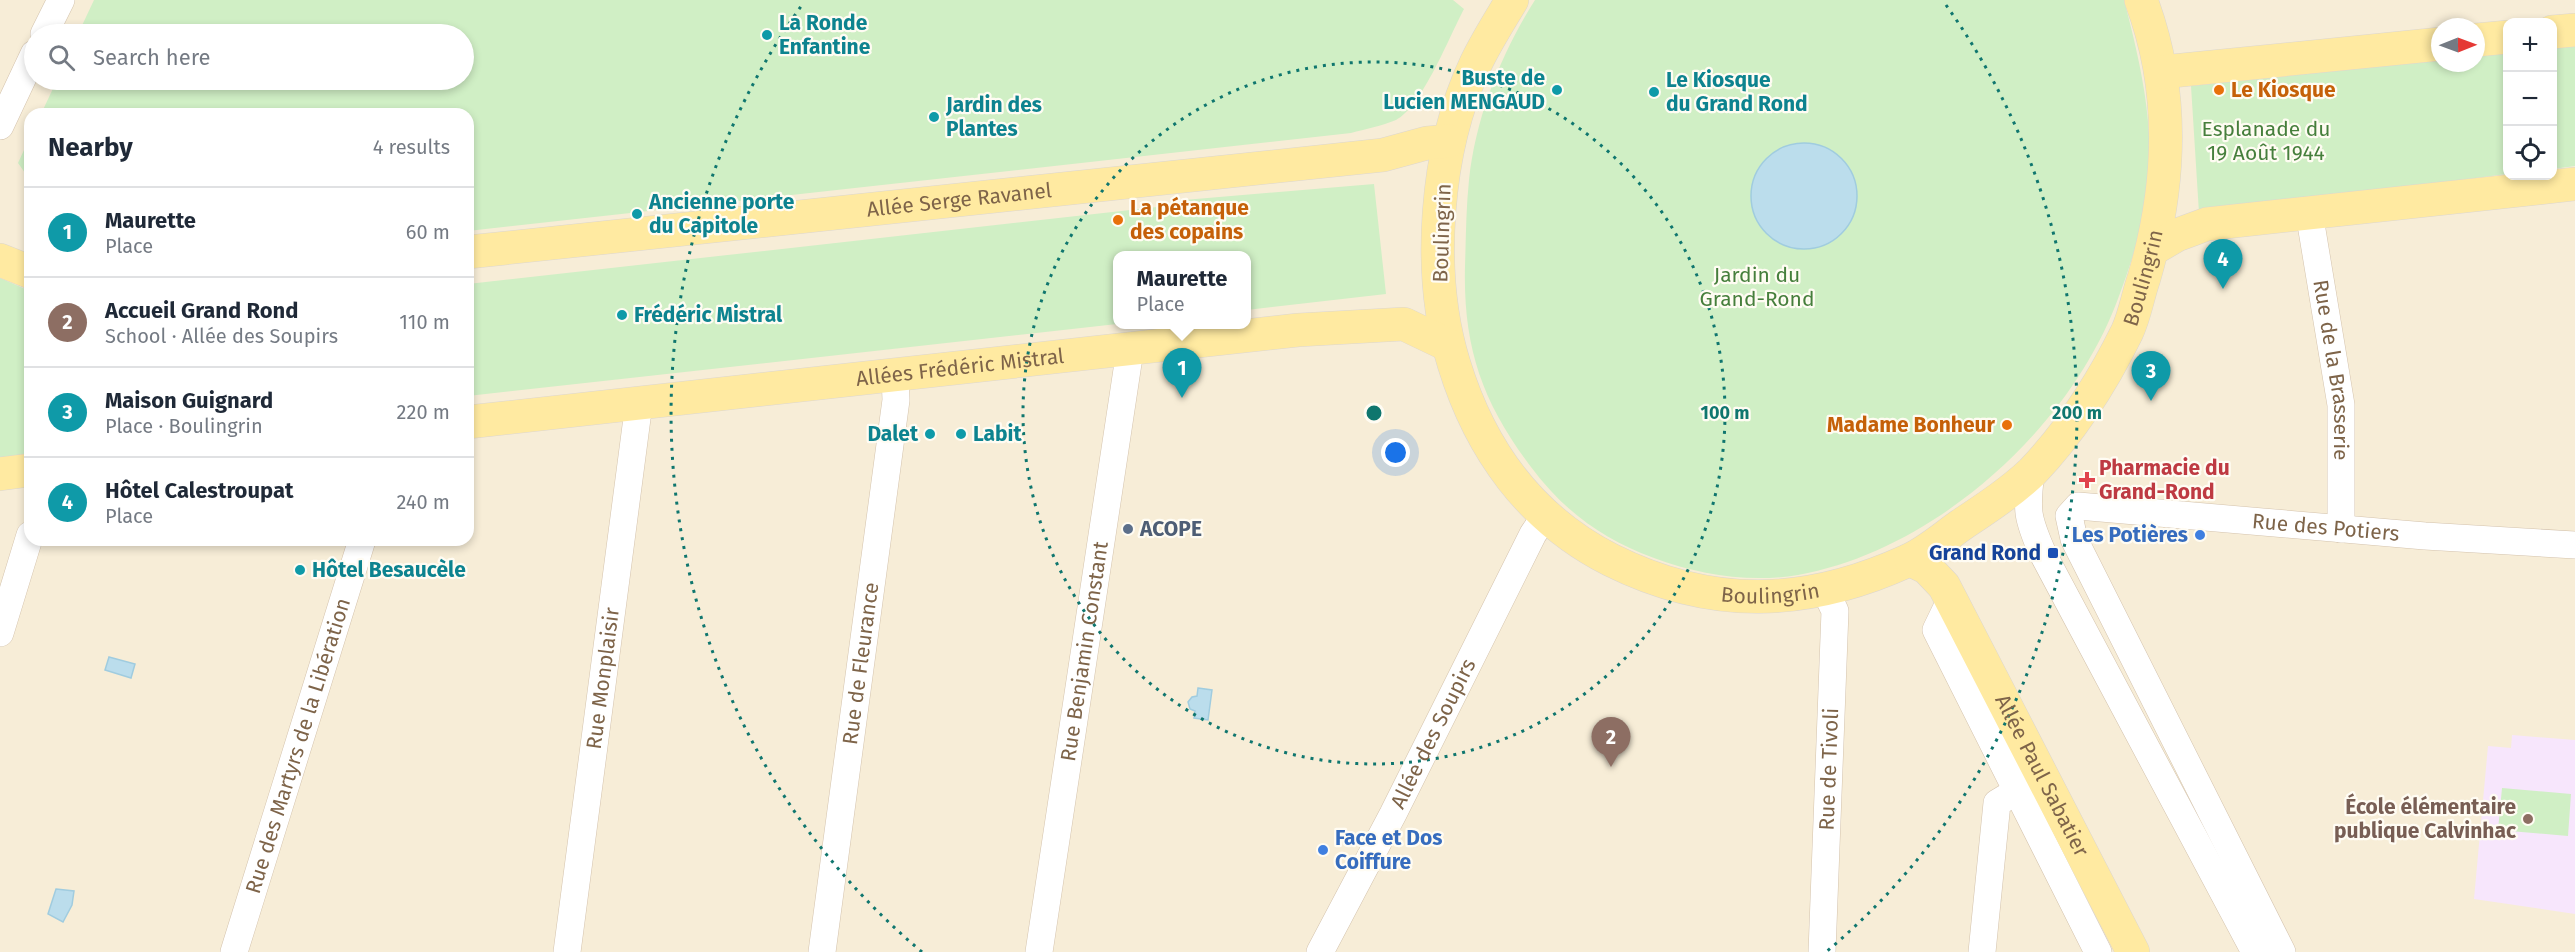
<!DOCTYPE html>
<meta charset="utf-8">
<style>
body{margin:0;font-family:"Fira Sans",sans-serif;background:#f2f2f3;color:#1f2937}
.controls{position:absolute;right:18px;top:18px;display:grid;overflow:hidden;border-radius:12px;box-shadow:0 3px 9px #0003}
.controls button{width:54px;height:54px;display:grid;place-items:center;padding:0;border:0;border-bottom:2px solid #e0e1e3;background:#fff;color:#1f2937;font:30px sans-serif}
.compass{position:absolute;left:2431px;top:18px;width:54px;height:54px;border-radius:50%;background:#fff;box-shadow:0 3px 9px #0003;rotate:89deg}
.you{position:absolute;left:1396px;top:453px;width:21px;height:21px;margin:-15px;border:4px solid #fff;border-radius:50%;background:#1a73e8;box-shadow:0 0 0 9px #1a73e833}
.badge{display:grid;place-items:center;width:39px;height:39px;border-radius:50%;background:#0f766e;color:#fff;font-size:20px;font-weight:700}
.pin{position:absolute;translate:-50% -50px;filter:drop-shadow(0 2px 3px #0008)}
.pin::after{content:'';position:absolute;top:32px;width:21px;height:18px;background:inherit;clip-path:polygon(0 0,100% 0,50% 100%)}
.popup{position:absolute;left:1113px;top:251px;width:138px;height:78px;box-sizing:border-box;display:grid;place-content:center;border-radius:12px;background:#fff;filter:drop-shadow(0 2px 4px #0005);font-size:20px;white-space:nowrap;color:#747a83}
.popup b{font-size:22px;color:#1f2937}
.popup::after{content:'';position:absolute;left:50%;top:100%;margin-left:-12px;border:12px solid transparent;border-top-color:#fff}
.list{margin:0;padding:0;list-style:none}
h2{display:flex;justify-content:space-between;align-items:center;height:78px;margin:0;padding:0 24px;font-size:26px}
h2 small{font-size:20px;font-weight:400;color:#747a83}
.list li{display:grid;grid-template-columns:39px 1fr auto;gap:18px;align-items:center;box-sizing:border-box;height:90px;padding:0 24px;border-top:2px solid #e0e1e3}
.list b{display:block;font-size:22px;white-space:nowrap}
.list p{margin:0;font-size:20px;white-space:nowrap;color:#747a83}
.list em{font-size:20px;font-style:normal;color:#747a83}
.icon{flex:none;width:33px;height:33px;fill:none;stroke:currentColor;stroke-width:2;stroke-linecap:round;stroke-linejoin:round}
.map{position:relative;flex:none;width:2575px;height:952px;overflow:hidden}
.search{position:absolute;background:#fff;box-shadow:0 3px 9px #0003;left:24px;top:24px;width:450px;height:66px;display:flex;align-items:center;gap:15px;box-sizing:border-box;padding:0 21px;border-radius:33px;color:#747a83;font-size:22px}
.panel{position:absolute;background:#fff;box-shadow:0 3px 9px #0003;left:24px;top:108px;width:450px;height:438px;border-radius:18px}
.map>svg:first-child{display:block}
.residential{fill:#f7edd7;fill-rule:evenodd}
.education{fill:#f7e6fc}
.green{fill:#d0efc5}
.water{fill:#bbddec;stroke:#a0ccdf;stroke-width:1.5}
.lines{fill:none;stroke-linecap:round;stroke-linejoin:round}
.minor-casing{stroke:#d4c3ad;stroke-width:28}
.major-casing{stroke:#ddd7d0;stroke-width:34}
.minor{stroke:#fff;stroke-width:27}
.major{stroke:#ffeaa1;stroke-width:33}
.ring{fill:none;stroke:#0f766e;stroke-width:3;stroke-dasharray:3 6}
.culture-dot{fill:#0f9aa8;stroke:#fffcf3;stroke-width:2}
.food-dot{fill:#e8710a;stroke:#fffcf3;stroke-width:2}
.health-dot{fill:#e0444e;stroke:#fffcf3;stroke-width:2}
.service-dot{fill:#5c6f8a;stroke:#fffcf3;stroke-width:2}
.shop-dot{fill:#3f7fe0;stroke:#fffcf3;stroke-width:2}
.transit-dot{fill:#1a4fb4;stroke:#fffcf3;stroke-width:2}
.education-dot{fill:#8d6e63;stroke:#fffcf3;stroke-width:2}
.labels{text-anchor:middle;stroke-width:4.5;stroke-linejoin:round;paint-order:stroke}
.culture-label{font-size:21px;font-weight:bold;fill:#0d838f;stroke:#fffcf3;text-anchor:start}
.food-label{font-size:21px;font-weight:bold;fill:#c56008;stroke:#fffcf3;text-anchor:start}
.park-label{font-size:21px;fill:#467f3c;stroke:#fffcf3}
.street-label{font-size:21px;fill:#7e6449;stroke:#fffcf3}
.health-label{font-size:21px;font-weight:bold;fill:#be3a42;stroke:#fffcf3;text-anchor:start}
.service-label{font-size:21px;font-weight:bold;fill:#4e5e75;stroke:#fffcf3;text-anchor:start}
.shop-label{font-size:21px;font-weight:bold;fill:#366cbe;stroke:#fffcf3;text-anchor:end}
.transit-label{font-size:21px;font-weight:bold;fill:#164399;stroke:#fffcf3;text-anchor:end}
.education-label{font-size:21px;font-weight:bold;fill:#785e54;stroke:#fffcf3;text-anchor:end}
.centre{fill:#0f766e;stroke:#fffcf3;stroke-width:3}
.ring-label{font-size:18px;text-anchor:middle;font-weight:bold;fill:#0f766e;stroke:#fffcf3;stroke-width:4.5;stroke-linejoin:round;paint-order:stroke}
</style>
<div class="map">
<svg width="2575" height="952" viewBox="0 0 2575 952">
<rect width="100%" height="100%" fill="#fffaea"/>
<!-- residential -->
<path class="residential" d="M 0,0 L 2575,0 L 2575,952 L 0,952 ZM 2508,22 L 2552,22 L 2552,176 L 2508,176 ZM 2440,27 L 2476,27 L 2476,63 L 2440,63 ZM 34,34 L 464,34 L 464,80 L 34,80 ZM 30,114 L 468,114 L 468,540 L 30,540 ZM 1118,255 L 1246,255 L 1246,324 L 1118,324 Z"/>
<!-- education -->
<path class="education" d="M 2512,735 L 2575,740 L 2575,914 L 2474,899 L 2488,746 L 2511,748 Z"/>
<!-- green -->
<path class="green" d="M 94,0 L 1453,0 L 1464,9 C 1450,35 1422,107 1396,120 C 1382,126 1365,129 1351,133 L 468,231 L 468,114 L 41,114 L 57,80 L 464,80 L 464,34 L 78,34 Z
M 1535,0 L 2124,0 C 2139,57 2153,117 2149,176 C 2146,216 2133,259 2119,296 C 2072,427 1936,550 1798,575 C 1749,583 1700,575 1654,558 C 1602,539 1564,511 1531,467 C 1482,402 1463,347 1465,266 C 1466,237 1466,209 1469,180 C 1476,116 1501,54 1535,0 Z
M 2575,45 L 2575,166 L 2553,169 L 2552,47 Z
M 2507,52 L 2507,174 L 2199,213 L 2191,86 L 2440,60 L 2440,63 L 2476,63 L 2476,56 Z
M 30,137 L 30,180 L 18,163 Z
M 1374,184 L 1386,294 L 1247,310 L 1246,255 L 1118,255 L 1117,324 L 468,396 L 468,284 L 1184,204 L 1184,200 Z
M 0,278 L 30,291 L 30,462 L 0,466 Z
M 2502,788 L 2571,794 L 2568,836 L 2498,830 Z"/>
<!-- water -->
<path class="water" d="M1751 196a53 53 0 1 1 106 0a53 53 0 1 1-106 0Z
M 109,657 L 135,664 L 131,678 L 105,670 Z
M 1198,688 L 1212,690 L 1208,720 L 1194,718 L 1195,711 L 1190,709 L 1188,702 L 1192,697 L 1197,696 Z
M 56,889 L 74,891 L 72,905 L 63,922 L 48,914 Z"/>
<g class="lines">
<!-- minor casing -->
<g class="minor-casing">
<g id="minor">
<path d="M 44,34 L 61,0"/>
<path d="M 0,126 L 34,54"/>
<path id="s1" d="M 2309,212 L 2341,405 L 2341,529"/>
<path d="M 2031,472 C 2026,510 2027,518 2043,554 L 2255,952"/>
<path d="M 1951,599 L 1936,630 L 2098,952"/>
<path d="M 0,633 L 30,535"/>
<path id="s2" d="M 234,952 L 362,540"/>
<path id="s3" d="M 567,952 L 639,403"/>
<path id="s4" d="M 822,952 L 896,400 L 895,375"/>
<path id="s5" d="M 1039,952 L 1130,350"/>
<path id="s6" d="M 1320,952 L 1393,814 L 1533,534 L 1546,515"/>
<path id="s7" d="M 1822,952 L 1835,611 L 1825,590"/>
<path d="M 1982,952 L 1997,803 L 2017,791"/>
<path id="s8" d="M 2282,952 L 2074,539 L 2069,516 L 2078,506 L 2425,536 L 2575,545"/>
</g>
</g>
<!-- major casing -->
<g class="major-casing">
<g id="major">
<path id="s9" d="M 1512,0 C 1500,20 1486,42 1476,63 C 1435,150 1426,273 1454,364 C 1480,449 1530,519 1611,560 C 1711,610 1806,607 1907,561 C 1926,553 1944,537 1961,525 C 1985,509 2011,492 2032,472 C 2070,432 2103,381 2127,332 C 2135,315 2138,295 2144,278 C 2171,186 2175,90 2141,0"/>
<path d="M 2552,32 L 2575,30"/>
<path d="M 2476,40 L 2508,37"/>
<path d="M 2162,72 L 2440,44"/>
<path d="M 2153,249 L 2177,235 L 2207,224 L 2575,184"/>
<path id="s10" d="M 468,252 L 1383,155 L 1427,143 L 1449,141"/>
<path d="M 0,260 L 30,272"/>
<path id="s11" d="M 468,422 L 1298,330 L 1404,324 L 1448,345"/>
<path d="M 0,474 L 30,470"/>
<path id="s12" d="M 1911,560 L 1927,568 L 1944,586 L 2133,952"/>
</g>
</g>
<!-- minor -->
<use href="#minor" class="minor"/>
<!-- major -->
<use href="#major" class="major"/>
</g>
<!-- distance rings -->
<g class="ring">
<circle cx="1374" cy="413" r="351"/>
<path d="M922 952A703 703 0 0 1 802 5M1946 5A703 703 0 0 1 1826 952"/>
</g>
<!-- markers -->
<g class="culture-dot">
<circle cx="767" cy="35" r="6"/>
<circle cx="1557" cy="90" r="6"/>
<circle cx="1654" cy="92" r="6"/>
<circle cx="934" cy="117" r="6"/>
<circle cx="637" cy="214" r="6"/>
<circle cx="622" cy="315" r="6"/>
<circle cx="930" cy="434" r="6"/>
<circle cx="961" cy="434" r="6"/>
<circle cx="300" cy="570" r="6"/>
</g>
<g class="food-dot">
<circle cx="2219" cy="90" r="6"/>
<circle cx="1118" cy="220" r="6"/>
<circle cx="2007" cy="425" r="6"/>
</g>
<path class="health-dot" d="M2084 471h6v6h6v6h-6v6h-6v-6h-6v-6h6z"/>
<circle class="service-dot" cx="1128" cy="529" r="6"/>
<g class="shop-dot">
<circle cx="2200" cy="535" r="6"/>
<circle cx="1323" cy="850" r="6"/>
</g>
<rect class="transit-dot" x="2047" y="547" width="12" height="12" rx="3"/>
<circle class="education-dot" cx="2528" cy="819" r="6"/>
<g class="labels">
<!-- culture labels -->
<g class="culture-label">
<text x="779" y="30">La Ronde<tspan x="779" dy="24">Enfantine</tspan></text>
<text x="1545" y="85" text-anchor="end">Buste de<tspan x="1545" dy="24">Lucien MENGAUD</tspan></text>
<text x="1666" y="87">Le Kiosque<tspan x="1666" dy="24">du Grand Rond</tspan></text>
<text x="946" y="112">Jardin des<tspan x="946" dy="24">Plantes</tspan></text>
<text x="649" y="209">Ancienne porte<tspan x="649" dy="24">du Capitole</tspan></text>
<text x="634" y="322">Frédéric Mistral</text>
<text x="918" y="441" text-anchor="end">Dalet</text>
<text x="973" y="441">Labit</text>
<text x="312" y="577">Hôtel Besaucèle</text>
</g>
<!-- food labels -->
<g class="food-label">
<text x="2231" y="97">Le Kiosque</text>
<text x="1130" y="215">La pétanque<tspan x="1130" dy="24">des copains</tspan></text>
<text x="1995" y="432" text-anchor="end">Madame Bonheur</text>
</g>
<!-- park labels -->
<g class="park-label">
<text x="2266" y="136">Esplanade du<tspan x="2266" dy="24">19 Août 1944</tspan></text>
<text x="1757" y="282">Jardin du<tspan x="1757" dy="24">Grand-Rond</tspan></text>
</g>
<!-- street labels -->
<g class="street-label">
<text dy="7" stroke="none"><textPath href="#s10" startOffset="494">Allée Serge Ravanel</textPath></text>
<text transform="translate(1442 233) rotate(-88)" y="7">Boulingrin</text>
<text dy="7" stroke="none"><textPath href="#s9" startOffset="1326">Boulingrin</textPath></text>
<text dy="7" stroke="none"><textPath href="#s11" startOffset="495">Allées Frédéric Mistral</textPath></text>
<text dy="7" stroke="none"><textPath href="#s1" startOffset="160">Rue de la Brasserie</textPath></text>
<text dy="7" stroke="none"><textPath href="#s8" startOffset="748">Rue des Potiers</textPath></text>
<text dy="7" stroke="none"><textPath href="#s9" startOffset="804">Boulingrin</textPath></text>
<text dy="7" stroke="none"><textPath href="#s5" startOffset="304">Rue Benjamin Constant</textPath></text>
<text dy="7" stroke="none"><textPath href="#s4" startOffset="291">Rue de Fleurance</textPath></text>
<text dy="7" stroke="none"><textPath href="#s3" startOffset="276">Rue Monplaisir</textPath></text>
<text dy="7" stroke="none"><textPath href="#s6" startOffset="246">Allée des Soupirs</textPath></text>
<text dy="7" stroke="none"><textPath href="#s2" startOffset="216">Rue des Martyrs de la Libération</textPath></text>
<text dy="7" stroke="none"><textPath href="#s7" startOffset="183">Rue de Tivoli</textPath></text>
<text dy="7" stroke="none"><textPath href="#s12" startOffset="256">Allée Paul Sabatier</textPath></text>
</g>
<!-- health labels -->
<g class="health-label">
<text x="2099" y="475">Pharmacie du<tspan x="2099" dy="24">Grand-Rond</tspan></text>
</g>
<!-- service labels -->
<g class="service-label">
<text x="1140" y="536">ACOPE</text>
</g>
<!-- shop labels -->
<g class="shop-label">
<text x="2188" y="542">Les Potières</text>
<text x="1335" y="845" text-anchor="start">Face et Dos<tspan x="1335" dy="24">Coiffure</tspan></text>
</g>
<!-- transit labels -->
<g class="transit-label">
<text x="2041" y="560">Grand Rond</text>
</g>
<!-- education labels -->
<g class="education-label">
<text x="2516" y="814">École élémentaire<tspan x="2516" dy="24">publique Calvinhac</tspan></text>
</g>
</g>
<circle cx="1374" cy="413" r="9" class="centre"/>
<g class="ring-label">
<text x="1725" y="419">100 m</text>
<text x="2077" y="419">200 m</text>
</g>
</svg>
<div class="controls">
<button>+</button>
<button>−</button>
<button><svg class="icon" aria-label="locate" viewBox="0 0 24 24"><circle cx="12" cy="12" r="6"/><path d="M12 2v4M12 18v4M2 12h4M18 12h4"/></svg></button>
</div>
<svg class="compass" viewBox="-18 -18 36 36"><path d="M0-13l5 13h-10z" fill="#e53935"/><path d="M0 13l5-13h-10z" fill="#747a83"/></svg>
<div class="you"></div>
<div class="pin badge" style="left:1182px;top:398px;background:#0f9aa8">1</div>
<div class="popup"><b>Maurette</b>Place</div>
<div class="pin badge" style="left:1611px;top:767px;background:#8d6e63">2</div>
<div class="pin badge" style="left:2151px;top:401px;background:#0f9aa8">3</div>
<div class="pin badge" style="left:2223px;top:289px;background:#0f9aa8">4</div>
<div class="search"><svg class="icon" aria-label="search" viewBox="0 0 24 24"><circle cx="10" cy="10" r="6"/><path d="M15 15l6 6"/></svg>Search here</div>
<section class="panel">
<h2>Nearby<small>4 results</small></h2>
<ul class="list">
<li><span class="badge" style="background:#0f9aa8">1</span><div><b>Maurette</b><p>Place</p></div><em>60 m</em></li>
<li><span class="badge" style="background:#8d6e63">2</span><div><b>Accueil Grand Rond</b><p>School · Allée des Soupirs</p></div><em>110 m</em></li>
<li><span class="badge" style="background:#0f9aa8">3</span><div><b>Maison Guignard</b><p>Place · Boulingrin</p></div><em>220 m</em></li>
<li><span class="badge" style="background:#0f9aa8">4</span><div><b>Hôtel Calestroupat</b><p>Place</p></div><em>240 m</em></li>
</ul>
</section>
</div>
